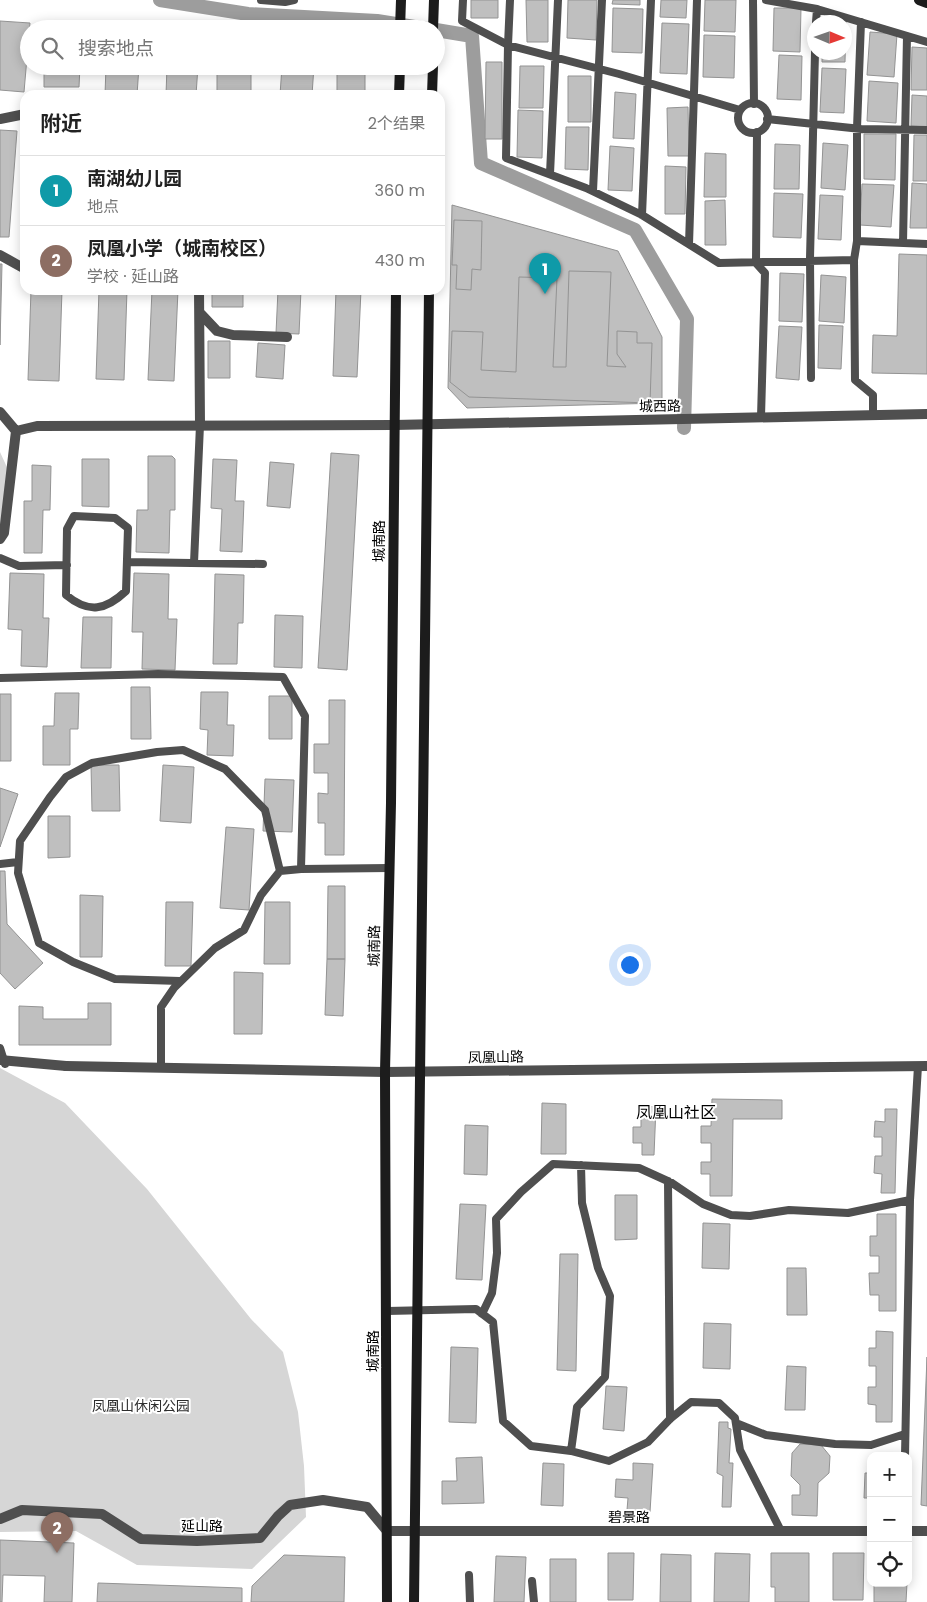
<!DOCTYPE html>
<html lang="zh">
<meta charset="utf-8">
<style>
body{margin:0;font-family:Poppins,"Noto Sans SC",sans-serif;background:#f6f6f6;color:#222}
.controls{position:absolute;right:15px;bottom:15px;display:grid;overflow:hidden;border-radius:10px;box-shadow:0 2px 12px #0003}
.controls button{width:45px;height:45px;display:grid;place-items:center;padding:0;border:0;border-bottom:1px solid #e0e0e0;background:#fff;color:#222;font:25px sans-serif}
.compass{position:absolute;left:807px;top:15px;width:45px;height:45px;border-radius:50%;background:#fff;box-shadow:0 2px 12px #0003;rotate:92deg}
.you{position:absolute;left:629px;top:964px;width:18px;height:18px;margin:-12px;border:4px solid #fff;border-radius:50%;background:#1a73e8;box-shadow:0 0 0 8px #1a73e833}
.badge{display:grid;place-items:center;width:32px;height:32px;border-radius:50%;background:#000;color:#fff;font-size:16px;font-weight:700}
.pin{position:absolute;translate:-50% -41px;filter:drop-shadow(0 1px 2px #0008)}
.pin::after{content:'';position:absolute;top:26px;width:18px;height:15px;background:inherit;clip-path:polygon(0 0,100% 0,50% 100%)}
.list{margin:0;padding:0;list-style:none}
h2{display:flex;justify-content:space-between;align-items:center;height:65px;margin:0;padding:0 20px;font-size:21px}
h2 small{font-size:16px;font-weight:400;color:#767676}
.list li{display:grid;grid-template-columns:32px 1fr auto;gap:15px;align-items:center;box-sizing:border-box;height:70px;padding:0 20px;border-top:1px solid #e0e0e0}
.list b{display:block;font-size:19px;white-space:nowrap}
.list p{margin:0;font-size:16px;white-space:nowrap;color:#767676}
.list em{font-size:16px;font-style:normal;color:#767676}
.icon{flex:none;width:28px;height:28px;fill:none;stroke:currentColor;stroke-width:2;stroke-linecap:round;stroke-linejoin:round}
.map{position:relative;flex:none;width:927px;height:1602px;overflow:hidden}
.search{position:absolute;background:#fff;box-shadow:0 2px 12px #0003;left:20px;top:20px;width:425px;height:55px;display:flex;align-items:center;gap:12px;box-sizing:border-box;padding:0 18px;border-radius:28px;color:#767676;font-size:19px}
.panel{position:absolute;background:#fff;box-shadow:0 2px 12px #0003;left:20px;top:90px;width:425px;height:205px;border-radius:15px}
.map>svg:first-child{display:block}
.green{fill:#d6d6d6}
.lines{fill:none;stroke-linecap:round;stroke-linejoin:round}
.canal{stroke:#9d9d9d;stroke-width:14}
.building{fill:#bfbfbf;stroke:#939393}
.service{stroke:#4f4f4f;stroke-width:8}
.minor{stroke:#4f4f4f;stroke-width:10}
.tertiary{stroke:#4f4f4f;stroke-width:10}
.secondary{stroke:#1c1c1c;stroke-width:10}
.labels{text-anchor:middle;stroke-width:4;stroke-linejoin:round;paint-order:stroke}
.street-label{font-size:14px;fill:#000;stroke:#fff}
.park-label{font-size:14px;fill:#2d2d2d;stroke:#fff}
.quarter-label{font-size:16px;fill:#000;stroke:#fff}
</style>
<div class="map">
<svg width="927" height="1602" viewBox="0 0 927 1602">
<rect width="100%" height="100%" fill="#fff"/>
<!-- green -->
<path class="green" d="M 0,452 L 11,476 L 0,540 Z
M 0,1068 L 65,1103 L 147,1189 L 251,1319 L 283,1352 L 298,1412 L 304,1466 L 306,1517 L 252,1569 L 137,1565 L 76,1531 L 0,1532 Z"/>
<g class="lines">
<!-- canal -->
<path class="canal" d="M 160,0 L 248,14 L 377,21 L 427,29
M 436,30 L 472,36 L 481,163 L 635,230 L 687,319 L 684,428"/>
</g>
<!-- building -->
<path class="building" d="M 471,0 L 498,0 L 498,18 L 471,18 Z
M 526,0 L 548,0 L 548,42 L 527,42 Z
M 568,0 L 597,0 L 596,40 L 567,38 Z
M 613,0 L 640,0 L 640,5 L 612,4 Z
M 661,0 L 687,0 L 686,18 L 660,17 Z
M 705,0 L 736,0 L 735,32 L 704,31 Z
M 613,8 L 643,9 L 642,53 L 612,52 Z
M 774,8 L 801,8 L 800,52 L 773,51 Z
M 822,20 L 846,20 L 845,62 L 822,62 L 822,52 L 844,52 L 844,22 L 822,22 Z
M 0,21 L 30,23 L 24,92 L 0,90 Z
M 662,23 L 689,24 L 687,74 L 660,73 Z
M 45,26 L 80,27 L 80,29 L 45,29 Z
M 870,32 L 897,34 L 894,77 L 867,75 Z
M 704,35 L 735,36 L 734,78 L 703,77 Z
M 912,47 L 927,48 L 927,90 L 911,90 Z
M 779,55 L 802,56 L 801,100 L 777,99 Z
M 486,62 L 502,62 L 502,139 L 485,139 Z
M 44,66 L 80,66 L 79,87 L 44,87 Z
M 106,66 L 139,66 L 137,95 L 105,95 Z
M 167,66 L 198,66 L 196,95 L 166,95 Z
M 217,66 L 251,66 L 251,95 L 217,95 Z
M 282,66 L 314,66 L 312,95 L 280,95 Z
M 337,66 L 365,66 L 365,95 L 337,95 Z
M 520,66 L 544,66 L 543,108 L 519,108 Z
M 822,68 L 846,69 L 844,113 L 820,112 Z
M 568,76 L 591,76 L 591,122 L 568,122 Z
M 869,81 L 898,83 L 896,123 L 867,121 Z
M 615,92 L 636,94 L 634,139 L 613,138 Z
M 912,95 L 927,96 L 927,127 L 911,126 Z
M 688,107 L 689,156 L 668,156 L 667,108 Z
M 518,110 L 543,111 L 542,158 L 517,157 Z
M 566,127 L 589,127 L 588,170 L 565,169 Z
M 0,130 L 17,131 L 9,237 L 0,237 Z
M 864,134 L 896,134 L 895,180 L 864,179 Z
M 914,135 L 927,135 L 927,181 L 913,181 Z
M 823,143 L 848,145 L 845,190 L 821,188 Z
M 775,144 L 800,145 L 799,189 L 774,189 Z
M 610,146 L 634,148 L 632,191 L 608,190 Z
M 705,153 L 726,154 L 726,197 L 704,197 Z
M 665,166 L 686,167 L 685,214 L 665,214 Z
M 912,183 L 927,184 L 927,228 L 910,228 Z
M 862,184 L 894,185 L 891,227 L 860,225 Z
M 774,193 L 803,194 L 801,238 L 773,237 Z
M 820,195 L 843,196 L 841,240 L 818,239 Z
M 725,200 L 726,245 L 705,245 L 705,201 Z
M 452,205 L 618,251 L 662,337 L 662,403 L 467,408 L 448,388 Z
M 454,220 L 482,221 L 481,270 L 472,269 L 471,290 L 456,289 L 457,265 L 452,265 Z
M 899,254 L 927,255 L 927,374 L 872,373 L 873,335 L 897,336 Z
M 0,264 L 2,264 L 0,345 Z
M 569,271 L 611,272 L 607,366 L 626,367 L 617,354 L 617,331 L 637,332 L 637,343 L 652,343 L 650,403 L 469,397 L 450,382 L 452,331 L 483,332 L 481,370 L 516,372 L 519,277 L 557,278 L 553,367 L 566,367 Z
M 780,273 L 804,274 L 802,322 L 779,321 Z
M 821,275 L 846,277 L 844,323 L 819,321 Z
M 31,290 L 62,290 L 59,381 L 28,380 Z
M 99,290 L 127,290 L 124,380 L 96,379 Z
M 152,290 L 178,290 L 174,381 L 148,380 Z
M 212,290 L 243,290 L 243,307 L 212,307 Z
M 278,290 L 301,290 L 299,334 L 276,333 Z
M 336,290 L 361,290 L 357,377 L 333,376 Z
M 819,325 L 843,326 L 841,369 L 818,368 Z
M 779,326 L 802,327 L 799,380 L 776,378 Z
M 208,341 L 230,341 L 230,378 L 208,378 Z
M 258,343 L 285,345 L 283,379 L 256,377 Z
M 331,453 L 359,455 L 347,670 L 318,668 Z
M 148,456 L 172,456 L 175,459 L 175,510 L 170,510 L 169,553 L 136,552 L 137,510 L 148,510 Z
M 82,459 L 109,459 L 109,507 L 82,506 Z
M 213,459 L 237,460 L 235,501 L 244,501 L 242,552 L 220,551 L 222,509 L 211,508 Z
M 270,462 L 294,464 L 290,508 L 267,506 Z
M 32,465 L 51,466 L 50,510 L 43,510 L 42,553 L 24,553 L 24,501 L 32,501 Z
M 10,573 L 44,574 L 43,618 L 49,618 L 47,667 L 21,666 L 22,630 L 8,629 Z
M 134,573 L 169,574 L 168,619 L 177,619 L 175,670 L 142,669 L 143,632 L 132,632 Z
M 215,574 L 244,575 L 243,623 L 238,623 L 237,664 L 213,664 Z
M 275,615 L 303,616 L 302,668 L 274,667 Z
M 83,617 L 112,617 L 111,668 L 81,668 Z
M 131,687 L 150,687 L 151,739 L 131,739 Z
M 201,692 L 228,692 L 227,725 L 234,725 L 233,756 L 207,755 L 208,730 L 200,729 Z
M 55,693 L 79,693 L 78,729 L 70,729 L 70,765 L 43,765 L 43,726 L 54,726 Z
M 0,694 L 11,694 L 11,761 L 0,761 Z
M 269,696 L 292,696 L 292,739 L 269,739 Z
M 329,700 L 345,700 L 344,855 L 325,855 L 325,823 L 318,823 L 318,793 L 328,794 L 328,773 L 314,773 L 314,744 L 329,744 Z
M 91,765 L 119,765 L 120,811 L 92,811 Z
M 163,765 L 194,767 L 191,823 L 160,821 Z
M 265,779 L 294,780 L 292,832 L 263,831 Z
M 0,788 L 18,794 L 0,847 Z
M 48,816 L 70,816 L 70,857 L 48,858 Z
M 226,827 L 254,829 L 249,910 L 220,908 Z
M 0,871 L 5,871 L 7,924 L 43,963 L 15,989 L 0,973 Z
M 328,886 L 345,886 L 345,959 L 327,959 Z
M 80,895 L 103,896 L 102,957 L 80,957 Z
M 166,902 L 193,902 L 191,966 L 165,966 Z
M 265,902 L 290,902 L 290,964 L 264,964 Z
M 327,959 L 345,959 L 343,1016 L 325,1015 Z
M 234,972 L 263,973 L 262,1034 L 234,1034 Z
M 88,1003 L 111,1003 L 111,1045 L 19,1045 L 19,1006 L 43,1007 L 43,1019 L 88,1019 Z
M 712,1099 L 782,1100 L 782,1119 L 733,1119 L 732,1196 L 710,1196 L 710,1174 L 701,1174 L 701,1162 L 711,1162 L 711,1143 L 701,1143 L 701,1126 L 711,1126 Z
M 542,1103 L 566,1104 L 566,1154 L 541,1154 Z
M 641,1106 L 656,1107 L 654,1155 L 642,1155 L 642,1143 L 633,1143 L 633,1127 L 641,1127 Z
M 885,1109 L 897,1109 L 895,1193 L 881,1193 L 882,1174 L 874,1173 L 875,1156 L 882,1156 L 882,1137 L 874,1137 L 875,1121 L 885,1122 Z
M 465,1125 L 488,1126 L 487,1175 L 464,1174 Z
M 615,1195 L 637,1195 L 637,1239 L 615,1240 Z
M 460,1204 L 486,1205 L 482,1280 L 456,1279 Z
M 877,1214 L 896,1214 L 896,1311 L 879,1311 L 879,1295 L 870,1295 L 869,1273 L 879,1273 L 879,1256 L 870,1256 L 870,1236 L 877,1236 Z
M 703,1223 L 730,1224 L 729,1269 L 702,1268 Z
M 560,1254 L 578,1254 L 576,1371 L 557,1370 Z
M 787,1268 L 806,1268 L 807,1315 L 787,1315 Z
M 704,1323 L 731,1324 L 730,1369 L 703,1368 Z
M 876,1331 L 893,1332 L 892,1422 L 876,1422 L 876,1405 L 868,1404 L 868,1387 L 876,1387 L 876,1366 L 869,1366 L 869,1348 L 876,1348 Z
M 451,1347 L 478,1348 L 476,1423 L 449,1422 Z
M 927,1357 L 927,1506 L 921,1505 Z
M 787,1366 L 806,1367 L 805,1410 L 785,1410 Z
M 606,1386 L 627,1387 L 624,1431 L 603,1429 Z
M 719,1422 L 728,1422 L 728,1428 L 731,1429 L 729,1463 L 733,1463 L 731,1507 L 722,1507 L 723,1476 L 717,1473 Z
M 800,1444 L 821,1445 L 830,1456 L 829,1473 L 818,1483 L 817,1516 L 792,1515 L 792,1495 L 800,1495 L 800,1485 L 791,1476 L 792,1453 Z
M 482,1457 L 484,1503 L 442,1504 L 442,1481 L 457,1481 L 456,1458 Z
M 543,1463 L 564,1464 L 563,1506 L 541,1505 Z
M 633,1463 L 653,1464 L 650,1512 L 627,1510 L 628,1498 L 615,1497 L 616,1479 L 633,1480 Z
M 865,1473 L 871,1473 L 871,1498 L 864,1498 Z
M 0,1540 L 74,1543 L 72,1602 L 44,1602 L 45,1576 L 3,1575 L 2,1602 L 0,1602 Z
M 608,1553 L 634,1553 L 633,1600 L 608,1600 Z
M 715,1553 L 750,1554 L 749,1602 L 714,1602 Z
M 771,1553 L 809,1553 L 809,1602 L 775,1602 L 775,1587 L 771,1587 Z
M 833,1553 L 864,1553 L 863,1600 L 833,1600 Z
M 661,1554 L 691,1555 L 691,1602 L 660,1602 Z
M 284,1555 L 345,1557 L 344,1602 L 251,1602 L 252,1586 Z
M 496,1556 L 526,1557 L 524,1602 L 494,1602 Z
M 550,1559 L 576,1559 L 576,1602 L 550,1602 Z
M 98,1583 L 242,1588 L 242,1602 L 97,1602 Z
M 874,1583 L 907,1583 L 906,1602 L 874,1602 Z"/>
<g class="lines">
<!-- service -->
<path class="service" d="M 261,0 L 285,2 L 294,0
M 463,0 L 462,21 L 508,45 L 506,158 L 586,188 L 642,215 L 719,263 L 854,260
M 510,0 L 508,45 L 619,74 L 740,110
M 753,0 L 754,104
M 766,0 L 817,9 L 927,42
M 816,22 L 817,9
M 861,22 L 857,128 L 857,241 L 854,260 L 855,380 L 873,395 L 873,415
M738 118a15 15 0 1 1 30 0a15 15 0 1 1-30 0Z
M 767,119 L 861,129 L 927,130
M 757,132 L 756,263 L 765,273 L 761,417
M 550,174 L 558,0
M 593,191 L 602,0
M 642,215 L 651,0
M 857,241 L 927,244
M 903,243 L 907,36
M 689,244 L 697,0
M 811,378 L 810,258 L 815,52
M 74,516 L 115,518 L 128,528 L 126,591 C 106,610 89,614 66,595 L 67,529 Z
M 0,558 L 19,566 L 67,565
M 127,562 L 263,564
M 194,563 L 200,425
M 0,678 L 158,674 L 283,677 L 305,716 L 301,869 L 389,868
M 0,864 L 18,862
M 180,981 L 115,979 L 73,962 L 39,943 L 18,873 L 20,841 L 50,797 L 66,777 L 92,763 L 157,752 L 183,750 L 225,769 L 265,810 L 280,871
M 0,1048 L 5,1064
M 161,1067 L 161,1007 L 174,988 L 215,948 L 244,930 L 261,895 L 280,871 L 301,869
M 668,1181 L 670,1419
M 387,1311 L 476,1309 L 493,1322 L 503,1421 L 531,1446 L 571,1451 L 609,1461 L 648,1442 L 670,1419 L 691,1402 L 719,1403 L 735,1418 L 740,1450 L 781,1531
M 482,1314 L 492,1293 L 497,1253 L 496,1219 L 521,1192 L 553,1164 L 639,1168 L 672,1183 L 703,1204 L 731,1215 L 750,1216 L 789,1210 L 848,1213 L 910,1200
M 736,1423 L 766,1435 L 835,1444 L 871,1445 L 905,1434
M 571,1451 L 577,1407 L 605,1377 L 610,1296 L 598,1268 L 582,1203 L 581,1165
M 905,1456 L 910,1200 L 918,1066
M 469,1575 L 470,1602
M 532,1581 L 534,1602"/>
<!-- minor -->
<path class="minor" d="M 0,119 L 25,114
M 0,255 L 25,269
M 199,290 L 200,425
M 200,313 L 217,331 L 233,335 L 287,337
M 0,412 L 16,431
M 16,431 L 37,426 L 394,425
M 0,539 L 4,533 L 16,431
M 0,1060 L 66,1066"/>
<!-- tertiary -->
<path class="tertiary" d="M 394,425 L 927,414
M 66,1066 L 385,1072 L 927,1066
M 0,1519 L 22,1510 L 102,1514 L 141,1539 L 197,1541 L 260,1538 L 278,1516 L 290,1505 L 323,1500 L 367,1507 L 387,1531 L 871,1531
M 908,1531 L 927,1531"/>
<!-- secondary -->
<path class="secondary" d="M 919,0 L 927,3
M 400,29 L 401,0
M 433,29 L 434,0
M 399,95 L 400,66
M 432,95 L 433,66
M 387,1602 L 385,1072 L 391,803 L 396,290
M 414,1602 L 429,290"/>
</g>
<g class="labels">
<!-- street labels -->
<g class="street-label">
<text transform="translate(660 406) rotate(-1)" y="5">城西路</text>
<text transform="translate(379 541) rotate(-90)" y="5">城南路</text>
<text transform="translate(374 946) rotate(-89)" y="5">城南路</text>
<text transform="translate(496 1057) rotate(-1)" y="5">凤凰山路</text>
<text transform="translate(373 1351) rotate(-90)" y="5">城南路</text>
<text x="629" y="1522">碧景路</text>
<text x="202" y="1531">延山路</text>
</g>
<!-- park labels -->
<g class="park-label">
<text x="141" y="1411">凤凰山休闲公园</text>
</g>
<!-- quarter labels -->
<g class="quarter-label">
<text x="676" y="1118">凤凰山社区</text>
</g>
</g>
</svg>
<div class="controls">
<button>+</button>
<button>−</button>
<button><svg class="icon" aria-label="locate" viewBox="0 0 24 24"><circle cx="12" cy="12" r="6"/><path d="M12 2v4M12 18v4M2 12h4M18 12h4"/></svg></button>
</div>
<svg class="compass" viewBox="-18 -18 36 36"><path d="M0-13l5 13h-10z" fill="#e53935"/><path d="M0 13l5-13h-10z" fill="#767676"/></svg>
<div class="you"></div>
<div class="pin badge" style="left:545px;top:294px;background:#0f9aa8">1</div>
<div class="pin badge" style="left:57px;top:1553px;background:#8d6e63">2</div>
<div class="search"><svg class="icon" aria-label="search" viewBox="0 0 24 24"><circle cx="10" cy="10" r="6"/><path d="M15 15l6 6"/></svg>搜索地点</div>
<section class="panel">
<h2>附近<small>2个结果</small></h2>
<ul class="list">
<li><span class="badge" style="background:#0f9aa8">1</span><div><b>南湖幼儿园</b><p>地点</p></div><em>360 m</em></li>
<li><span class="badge" style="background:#8d6e63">2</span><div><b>凤凰小学（城南校区）</b><p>学校 · 延山路</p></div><em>430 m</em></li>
</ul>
</section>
</div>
